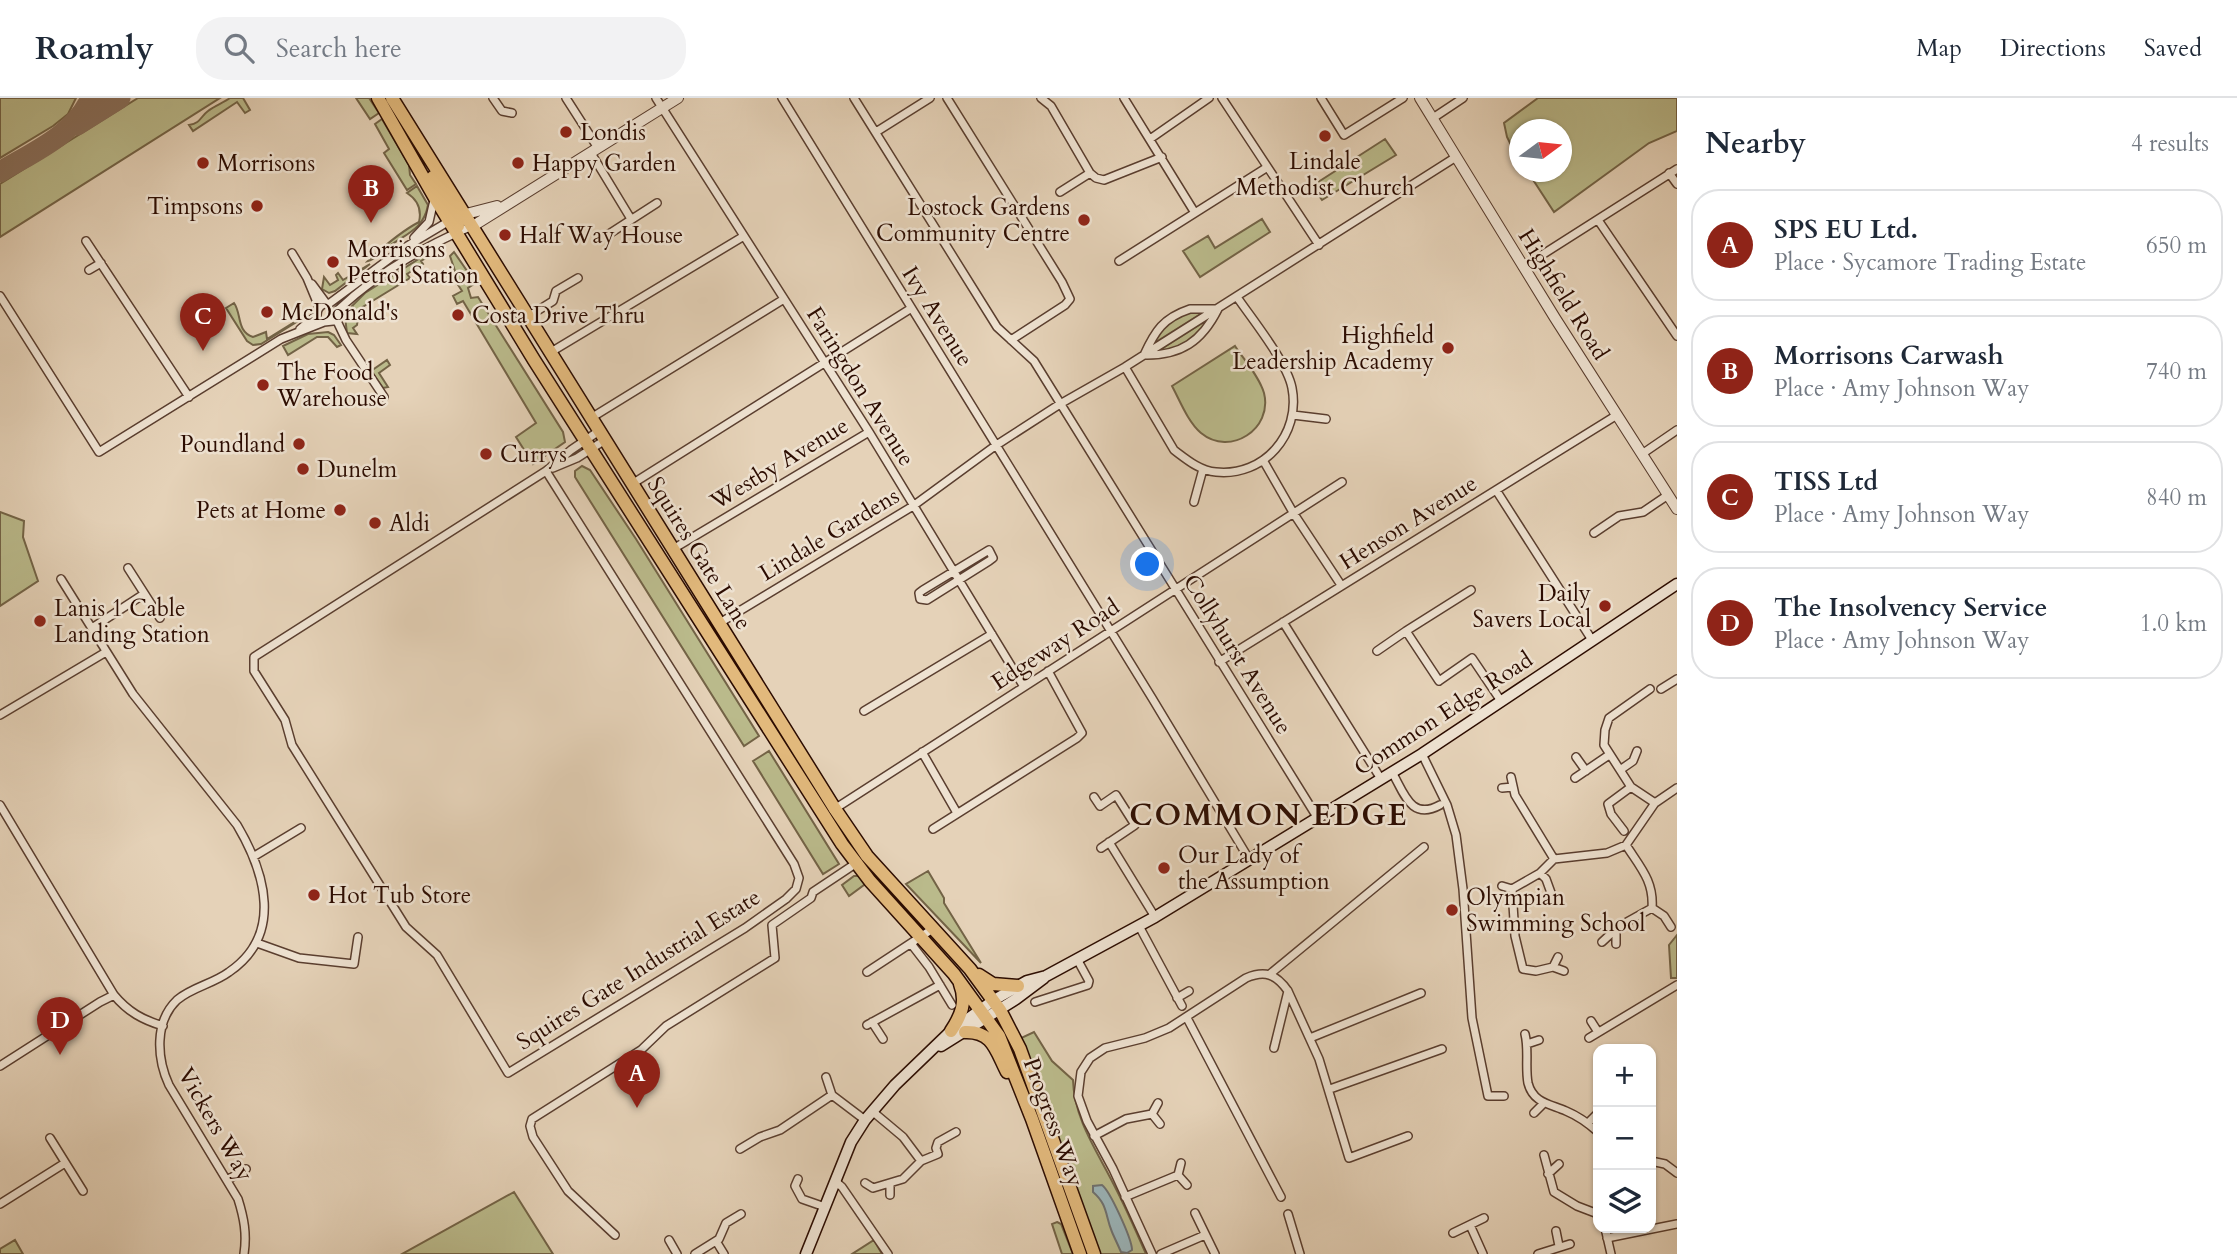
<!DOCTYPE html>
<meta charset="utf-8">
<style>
body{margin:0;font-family:Cardo,serif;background:#f2f2f3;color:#1f2937}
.controls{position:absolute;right:21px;bottom:21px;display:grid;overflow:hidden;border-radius:14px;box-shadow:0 2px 5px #0004}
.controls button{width:63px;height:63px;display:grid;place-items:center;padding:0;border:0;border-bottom:2px solid #e0e1e3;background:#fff;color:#1f2937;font:35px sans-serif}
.compass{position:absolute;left:1509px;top:21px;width:63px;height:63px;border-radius:50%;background:#fff;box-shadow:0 2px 5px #0004;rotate:75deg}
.you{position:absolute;left:1148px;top:467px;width:24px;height:24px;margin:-18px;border:5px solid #fff;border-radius:50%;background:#1a73e8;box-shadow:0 0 0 10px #1a73e833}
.badge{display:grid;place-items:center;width:46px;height:46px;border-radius:50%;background:#8f2418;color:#fff;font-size:23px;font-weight:700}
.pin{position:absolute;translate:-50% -58px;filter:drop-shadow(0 2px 4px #0008)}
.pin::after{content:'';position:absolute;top:37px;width:24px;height:21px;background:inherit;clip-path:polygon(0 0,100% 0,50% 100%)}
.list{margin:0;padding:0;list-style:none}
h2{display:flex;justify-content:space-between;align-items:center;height:91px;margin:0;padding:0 28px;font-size:30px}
h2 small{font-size:23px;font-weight:400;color:#747a83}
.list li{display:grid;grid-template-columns:46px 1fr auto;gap:21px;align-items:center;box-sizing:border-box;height:112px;margin:0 14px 14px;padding:0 14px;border:2px solid #e0e1e3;border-radius:28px}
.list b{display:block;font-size:26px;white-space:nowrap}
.list p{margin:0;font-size:23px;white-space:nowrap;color:#747a83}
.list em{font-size:23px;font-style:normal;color:#747a83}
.icon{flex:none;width:38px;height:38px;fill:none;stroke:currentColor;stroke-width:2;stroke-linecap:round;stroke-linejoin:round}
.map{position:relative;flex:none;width:1677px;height:1156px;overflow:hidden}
header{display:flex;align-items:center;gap:42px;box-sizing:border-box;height:98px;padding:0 35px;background:#fff;border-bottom:2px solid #e0e1e3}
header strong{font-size:33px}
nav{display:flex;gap:38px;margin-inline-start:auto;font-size:24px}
.search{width:490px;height:63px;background:#f2f2f3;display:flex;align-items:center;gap:18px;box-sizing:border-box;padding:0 24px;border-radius:28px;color:#747a83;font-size:26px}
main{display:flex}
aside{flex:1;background:#fff}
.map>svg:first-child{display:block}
.green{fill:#baba8b;stroke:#736346;stroke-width:2}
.water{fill:#9bb5ba;stroke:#6f7170;stroke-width:2}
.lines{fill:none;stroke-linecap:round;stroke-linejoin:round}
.taxiway{stroke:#886f5c;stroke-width:21}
.minor-casing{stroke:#5a3e2f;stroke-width:10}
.tertiary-casing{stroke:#5a3e2f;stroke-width:12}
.secondary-casing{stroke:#2c0c01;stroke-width:13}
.primary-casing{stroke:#2c0c01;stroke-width:15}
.minor{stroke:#eee2d1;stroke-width:7}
.tertiary{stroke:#eee2d1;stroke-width:10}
.secondary{stroke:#eee2d1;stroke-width:10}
.primary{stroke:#e2b97c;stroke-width:12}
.poi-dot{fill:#8f2418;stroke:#eee2d1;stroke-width:2.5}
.labels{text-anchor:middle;stroke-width:5;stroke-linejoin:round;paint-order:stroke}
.poi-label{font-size:23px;fill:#2c0c01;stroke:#eee2d1;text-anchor:start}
.street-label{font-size:23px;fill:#2c0c01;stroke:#eee2d1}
.district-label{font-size:30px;font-weight:bold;letter-spacing:2px;fill:#2c0c01;stroke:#eee2d1}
</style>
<header>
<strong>Roamly</strong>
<div class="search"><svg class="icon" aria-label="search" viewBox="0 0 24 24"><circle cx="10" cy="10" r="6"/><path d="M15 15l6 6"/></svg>Search here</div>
<nav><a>Map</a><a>Directions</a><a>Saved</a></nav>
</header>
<main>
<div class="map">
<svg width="1677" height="1156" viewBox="0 0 1677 1156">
<rect width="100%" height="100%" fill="#e5d2b8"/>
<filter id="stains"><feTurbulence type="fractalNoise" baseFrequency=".00286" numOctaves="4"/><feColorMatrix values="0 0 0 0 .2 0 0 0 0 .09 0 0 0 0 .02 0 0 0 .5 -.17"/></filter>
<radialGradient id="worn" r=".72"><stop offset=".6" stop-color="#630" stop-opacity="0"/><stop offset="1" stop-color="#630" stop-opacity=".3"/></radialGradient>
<!-- green -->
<path class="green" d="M 0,0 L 76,0 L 68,16 L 53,28 L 0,60 Z
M 138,0 L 220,0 L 0,139 L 0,86 Z
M 230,0 L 243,0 L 250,12 L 245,15 L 237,4 L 193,33 L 189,27 C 201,25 200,19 208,13 C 214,8 223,5 230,0 Z
M 356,0 L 369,0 L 379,15 L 370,21 Z
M 1538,0 L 1677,0 L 1677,33 L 1649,45 L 1554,114 L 1528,74 L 1562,74 L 1562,32 L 1520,32 L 1519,63 L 1507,39 L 1504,25 Z
M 382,21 L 409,67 L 410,77 L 416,86 L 407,92 L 384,55 L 389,51 L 375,26 Z
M 1385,41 L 1396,57 L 1322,102 L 1312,88 Z
M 417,88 L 428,107 C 424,130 408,135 391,147 C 383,152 377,161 368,163 C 383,149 400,134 419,124 C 422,111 418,102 407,95 Z
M 1262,121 L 1270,134 L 1200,179 L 1183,153 L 1208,138 L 1215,150 Z
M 454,154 L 474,183 L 474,186 L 468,190 L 471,200 L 478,199 L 563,334 L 565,344 L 533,366 L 516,339 L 536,325 L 463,203 L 457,206 L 453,198 L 462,193 L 453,179 L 456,176 L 450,158 Z
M 428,155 L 429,158 L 421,163 L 423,166 L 407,176 L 410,180 L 356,213 L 352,208 L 365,195 Z
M 370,166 L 335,193 L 329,195 L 322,191 L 324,179 L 330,187 L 338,182 L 336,177 L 338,175 L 343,182 Z
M 234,205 C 242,216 236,233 253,239 L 266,234 L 267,241 L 296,223 L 296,215 L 303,220 L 261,246 L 253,247 L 247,243 L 226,210 Z
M 350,210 L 358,219 L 357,227 L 353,230 L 357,236 L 347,235 L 345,219 Z
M 1210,210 L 1148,249 L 1153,236 L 1180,214 Z
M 1215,217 L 1192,244 L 1152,257 Z
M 328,234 L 334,237 L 341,247 L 337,249 L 328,239 L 317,239 L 288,257 L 283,248 L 308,236 Z
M 1235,248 C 1244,262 1259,278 1264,295 C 1273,331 1230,359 1201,335 C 1188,324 1180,303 1172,288 Z
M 387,262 L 390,267 L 379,275 L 388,289 L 383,290 L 371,273 Z
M 582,368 L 590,372 L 636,441 L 759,638 L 744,648 L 575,379 L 575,373 Z
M 0,414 L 24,423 L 23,439 L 38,483 L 0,508 Z
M 769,653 L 839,766 L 823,776 L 753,663 Z
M 928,773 L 944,800 L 944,805 L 981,865 L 906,786 Z
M 854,778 L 859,778 L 868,784 L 849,798 L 842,787 Z
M 1677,837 L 1677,880 L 1671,880 L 1669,847 Z
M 1034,934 L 1052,963 L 1073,982 C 1074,1021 1097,1053 1114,1087 C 1126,1110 1136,1133 1146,1156 L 1099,1156 L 1019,941 Z
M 514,1094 L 553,1156 L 402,1156 Z
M 1057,1124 L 1061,1126 L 1073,1156 L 1062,1156 L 1052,1126 Z
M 15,1142 L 23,1156 L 0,1156 L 0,1151 Z
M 874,1142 L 882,1156 L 852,1156 Z"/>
<!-- water -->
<path class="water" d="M 1102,1087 C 1110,1093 1132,1141 1132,1152 L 1127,1155 L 1121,1154 C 1118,1147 1115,1141 1112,1134 C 1105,1117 1108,1107 1093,1094 L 1093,1088 Z"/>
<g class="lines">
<!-- taxiway -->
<path class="taxiway" d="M 77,27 L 120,0
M 0,74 C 33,54 74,37 91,0"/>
<!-- minor casing -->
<g class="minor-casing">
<path id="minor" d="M 493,0 L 502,13 L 512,15
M 566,0 L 598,50
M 656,0 L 869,334 L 1024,589
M 782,0 L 1152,600 L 1249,761
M 854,0 L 997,229 L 1034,263 L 1317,719
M 947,0 L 1062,184 L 1070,201 L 1065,207 L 1011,242
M 1041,0 L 1051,8 L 1090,75 L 1096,80 L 1104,82 L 1162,59
M 1124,0 L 1195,115
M 1222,0 L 1319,147
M 1321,0 L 1344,37 L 1403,0
M 1433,20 L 1463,0
M 876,34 L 930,0
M 1150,41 L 1209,0
M 591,55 L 631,121
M 1669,75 L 1677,86
M 1060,94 L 1090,75
M 1598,122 L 1677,238
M 609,136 L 657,105
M 414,140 L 429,124 L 434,102
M 86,143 L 189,299
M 292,155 L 307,180 L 319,209
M 1119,163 L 1266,70
M 1523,169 L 1677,71
M 89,172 L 101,165
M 312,186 L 326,205
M 0,198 L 99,354 L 281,241 L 324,224 L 333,223 L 338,217 L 338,212 C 377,175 423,149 472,128
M 1190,211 L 1218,211 C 1202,243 1181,258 1144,257 C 1155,233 1163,220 1190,211 Z
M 317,217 C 317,209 322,205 330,205 L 404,150 L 451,122
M 529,218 L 553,203 L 556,193 L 578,180
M 336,221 L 346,242 L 384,299
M 300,231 L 317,217
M 551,254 L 744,138
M 1125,269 L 1174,352 C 1186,361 1200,373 1216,374 C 1264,379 1301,336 1292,290 C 1287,264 1252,221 1237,199
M 1293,317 L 1326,321
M 591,320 L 784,201
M 1642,356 L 1677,332
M 1263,362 L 1294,416 L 1341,487
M 553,370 L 577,360 L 605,342
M 546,373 L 794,766 L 799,780 L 796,791 L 786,801 L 745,830 L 508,975 L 437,857 L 406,829 L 292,647 L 285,622 L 254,573 L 254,559 L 546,373 L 571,352 L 599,333
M 632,386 L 910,211
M 1496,392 L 1592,542
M 1194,404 L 1203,371
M 1594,435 L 1619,418 L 1643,414 L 1668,397
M 673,451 L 869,334
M 989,452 L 993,460 L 989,463 L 927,502 L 920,501 L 919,495 L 923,492 Z
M 128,470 L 160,520
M 61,481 L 133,596 L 237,727 C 266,776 283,837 229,874 C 213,886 192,889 177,902 C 154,924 157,961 169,987 L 238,1101 C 244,1120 247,1136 244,1156
M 1283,524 L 1381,681
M 718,526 L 913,408 L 995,348 L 1060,306 L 1125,269 L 1456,59
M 92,530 L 144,496
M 1406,533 L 1471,492
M 1377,553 L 1406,533 L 1439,583 L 1472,560 L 1501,603
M 1219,564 L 1617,317
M 1650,591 L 1609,620 L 1605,632 L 1604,647 L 1631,689 L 1655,705
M 1661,591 L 1677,581
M 864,613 L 992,536
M 0,617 L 106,554
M 922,654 L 957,715
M 1422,656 L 1447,707 L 1456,737 L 1463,791 L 1472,920 L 1488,998 L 1504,998
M 1576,659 L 1586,673
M 1620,672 L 1633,663 L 1637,653
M 1392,674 C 1404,695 1411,723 1440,707
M 1511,679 L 1515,697 L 1554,761
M 1575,680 L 1609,657
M 1502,690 L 1513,689
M 1094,699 L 1100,708 L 1116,697 L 1135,727 L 1101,750
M 0,707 L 114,897 C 128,914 143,922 163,928
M 833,712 L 1342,384
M 933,731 L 1077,640 L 1082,635 L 1048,573
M 1624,733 L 1611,716 L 1608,706 L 1631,689
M 1109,744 L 1155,819
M 1626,747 C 1640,769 1654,783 1652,810 L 1664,818 L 1671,829
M 253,759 L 301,730
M 1540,775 L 1546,781 L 1554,803
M 1502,788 L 1512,791
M 1139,828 L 1182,908
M 1602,844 L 1616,831
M 257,845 L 299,860 L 354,866 L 358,839
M 1616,846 L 1616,830 L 1652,810
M 912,847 L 929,869 L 952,907
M 1558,859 L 1553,869 L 1536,873 L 1523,871 L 1515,838 L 1512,791 L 1540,775 L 1554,761 L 1607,755 L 1626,747 L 1655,705 L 1677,690
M 1553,869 L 1564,873
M 867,874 L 934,830
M 1270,876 L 1424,749
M 1177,900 L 1189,893
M 1035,904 L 1088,887 L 1089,883 L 1077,861
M 1187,920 L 1281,1099
M 1591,923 L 1598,934
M 872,924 L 883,941
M 867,927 L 940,887
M 1525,936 C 1529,952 1525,969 1528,985 C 1533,1005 1550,1006 1566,1013 C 1578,1018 1588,1025 1598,1034
M 1310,940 L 1421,895
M 1589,940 L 1677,887
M 1527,946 L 1539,942
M 1274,950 L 1288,893
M 0,968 L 100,904 L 114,897
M 826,979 L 832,997
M 1330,991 L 1442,951
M 872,1013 L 903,1039 L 921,1063
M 1534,1015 L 1543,1006
M 1152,1016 L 1160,1026
M 1588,1025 L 1598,1015
M 1094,1038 L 1126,1021 L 1152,1016 L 1158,1005
M 50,1040 L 83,1093
M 740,1051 L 760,1039 L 780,1032 L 832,997 L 865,1022
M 1544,1057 L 1554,1094 L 1577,1108 L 1598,1116
M 1651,1063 L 1665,1066 L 1677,1075
M 1548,1076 L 1559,1066
M 1178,1077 L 1181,1065
M 798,1081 L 795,1088 L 802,1101 L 825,1109
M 227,1082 L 246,1071
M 835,1083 L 842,1089 L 888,1156
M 865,1085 L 873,1090 L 903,1081 L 921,1063 L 938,1056 L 936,1050 L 938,1044 L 956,1034
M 890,1086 L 890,1097
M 1125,1099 L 1178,1077 L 1187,1087
M 0,1106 L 65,1065
M 1195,1115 L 1215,1156
M 1288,1116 L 1300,1156
M 1470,1127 L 1483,1156
M 1605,1130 L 1611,1156
M 1556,1133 L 1559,1148
M 1453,1135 L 1484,1120
M 615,1137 L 568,1093 L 533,1039 L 530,1028 L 532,1021 L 641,952 L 666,928 L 775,860 L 772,827 L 811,800 L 813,794 L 858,764
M 1607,1140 L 1677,1126
M 669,1142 L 677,1156
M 716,1143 L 724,1156
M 695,1156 L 719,1141 L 726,1125 L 741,1116
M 1152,1156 L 1113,1071 L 1087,1023 L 1078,998 L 1081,974 L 1090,960 L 1105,950 L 1145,940 L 1169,930 L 1246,880 C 1265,872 1276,876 1288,893 L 1319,961 L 1349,1060 L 1408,1038
M 1161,1156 L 1205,1137
M 1538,1156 L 1570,1146"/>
</g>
<!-- tertiary casing -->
<g class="tertiary-casing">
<path id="tertiary" d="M 1420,0 L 1555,220 L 1677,411
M 466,116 L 497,108
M 473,128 L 678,0"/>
</g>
<!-- secondary casing -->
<g class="secondary-casing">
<path id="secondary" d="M 941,948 L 1016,901 L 1044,880
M 806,1156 L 851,1044 L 865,1022 L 895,987 L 951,933 L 994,902 L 1027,883 L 1046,878 L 1155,819 L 1422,656 L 1677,486"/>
</g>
<!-- primary casing -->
<g class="primary-casing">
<path id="primary" d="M 378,0 L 435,100 L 534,262 L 842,746 L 870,783 L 954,876 L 999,938 L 1032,1021 L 1080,1156
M 392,0 L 835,711 L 867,758 L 970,871 L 1000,912 L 1020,951 L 1094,1156
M 433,79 L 453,112 L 458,128
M 979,877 L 993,886 L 1018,888
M 951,933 C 961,918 967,904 960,886
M 965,934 C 993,933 996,953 1007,974"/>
</g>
<!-- minor -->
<use href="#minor" class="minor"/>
<!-- tertiary -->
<use href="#tertiary" class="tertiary"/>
<!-- secondary -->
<use href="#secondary" class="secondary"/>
<!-- primary -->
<use href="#primary" class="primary"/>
</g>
<!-- markers -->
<g class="poi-dot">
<circle cx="566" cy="34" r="7"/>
<circle cx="1325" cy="38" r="7"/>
<circle cx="203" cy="65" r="7"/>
<circle cx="518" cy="65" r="7"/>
<circle cx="257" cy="108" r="7"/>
<circle cx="1084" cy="122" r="7"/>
<circle cx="505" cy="137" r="7"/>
<circle cx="333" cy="164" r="7"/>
<circle cx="267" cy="214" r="7"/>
<circle cx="458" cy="217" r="7"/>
<circle cx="1448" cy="250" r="7"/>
<circle cx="263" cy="287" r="7"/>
<circle cx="299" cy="346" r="7"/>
<circle cx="486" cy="356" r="7"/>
<circle cx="303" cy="371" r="7"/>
<circle cx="340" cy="412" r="7"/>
<circle cx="375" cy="425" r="7"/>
<circle cx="1605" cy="508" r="7"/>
<circle cx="40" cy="523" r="7"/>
<circle cx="1164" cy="770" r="7"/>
<circle cx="314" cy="797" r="7"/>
<circle cx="1452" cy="812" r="7"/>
</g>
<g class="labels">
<!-- poi labels -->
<g class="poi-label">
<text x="580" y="42">Londis</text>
<text x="1325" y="71" text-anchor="middle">Lindale<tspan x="1325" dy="26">Methodist Church</tspan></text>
<text x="217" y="73">Morrisons</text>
<text x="532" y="73">Happy Garden</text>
<text x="243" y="116" text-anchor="end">Timpsons</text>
<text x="1070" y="117" text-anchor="end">Lostock Gardens<tspan x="1070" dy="26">Community Centre</tspan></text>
<text x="519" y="145">Half Way House</text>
<text x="347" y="159">Morrisons<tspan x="347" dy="26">Petrol Station</tspan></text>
<text x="281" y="222">McDonald's</text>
<text x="472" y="225">Costa Drive Thru</text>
<text x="1434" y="245" text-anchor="end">Highfield<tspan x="1434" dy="26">Leadership Academy</tspan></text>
<text x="277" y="282">The Food<tspan x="277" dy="26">Warehouse</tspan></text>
<text x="285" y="354" text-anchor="end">Poundland</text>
<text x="500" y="364">Currys</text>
<text x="317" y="379">Dunelm</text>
<text x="326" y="420" text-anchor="end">Pets at Home</text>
<text x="389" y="433">Aldi</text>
<text x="1591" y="503" text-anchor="end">Daily<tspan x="1591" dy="26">Savers Local</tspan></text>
<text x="54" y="518">Lanis 1 Cable<tspan x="54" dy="26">Landing Station</tspan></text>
<text x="1178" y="765">Our Lady of<tspan x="1178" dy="26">the Assumption</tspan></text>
<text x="328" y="805">Hot Tub Store</text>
<text x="1466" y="807">Olympian<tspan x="1466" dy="26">Swimming School</tspan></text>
</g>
<!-- street labels -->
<g class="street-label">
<text transform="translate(1564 196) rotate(58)" y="8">Highfield Road</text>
<text transform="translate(938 218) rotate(58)" y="8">Ivy Avenue</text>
<text transform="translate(861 288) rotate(58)" y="8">Faringdon Avenue</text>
<text transform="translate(779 365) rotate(-31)" y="8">Westby Avenue</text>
<text transform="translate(1408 424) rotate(-32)" y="8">Henson Avenue</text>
<text transform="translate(829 436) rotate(-31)" y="8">Lindale Gardens</text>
<text transform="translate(700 455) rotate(58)" y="8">Squires Gate Lane</text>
<text transform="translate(1055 546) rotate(-33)" y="8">Edgeway Road</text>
<text transform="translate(1238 556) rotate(58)" y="8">Collyhurst Avenue</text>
<text transform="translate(1443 615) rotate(-33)" y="8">Common Edge Road</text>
<text transform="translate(638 871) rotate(-32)" y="8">Squires Gate Industrial Estate</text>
<text transform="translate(1054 1024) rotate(70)" y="8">Progress Way</text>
<text transform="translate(216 1026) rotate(60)" y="8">Vickers Way</text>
</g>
<!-- district labels -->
<g class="district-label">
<text x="1269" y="727">COMMON EDGE</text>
</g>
</g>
<rect width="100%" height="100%" filter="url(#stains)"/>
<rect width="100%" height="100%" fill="url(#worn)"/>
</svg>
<div class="controls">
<button>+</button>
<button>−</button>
<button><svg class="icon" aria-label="layers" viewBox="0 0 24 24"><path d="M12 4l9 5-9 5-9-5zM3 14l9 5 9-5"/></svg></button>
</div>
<svg class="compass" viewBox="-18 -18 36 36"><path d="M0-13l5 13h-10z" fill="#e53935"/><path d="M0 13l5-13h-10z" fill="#747a83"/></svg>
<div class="you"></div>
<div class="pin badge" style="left:637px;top:1010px">A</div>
<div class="pin badge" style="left:371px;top:125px">B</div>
<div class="pin badge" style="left:203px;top:253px">C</div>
<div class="pin badge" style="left:60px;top:957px">D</div>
</div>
<aside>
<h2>Nearby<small>4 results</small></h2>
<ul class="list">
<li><span class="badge">A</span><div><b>SPS EU Ltd.</b><p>Place · Sycamore Trading Estate</p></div><em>650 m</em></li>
<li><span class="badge">B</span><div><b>Morrisons Carwash</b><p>Place · Amy Johnson Way</p></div><em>740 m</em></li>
<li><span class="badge">C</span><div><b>TISS Ltd</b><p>Place · Amy Johnson Way</p></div><em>840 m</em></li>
<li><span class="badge">D</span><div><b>The Insolvency Service</b><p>Place · Amy Johnson Way</p></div><em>1.0 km</em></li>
</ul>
</aside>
</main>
